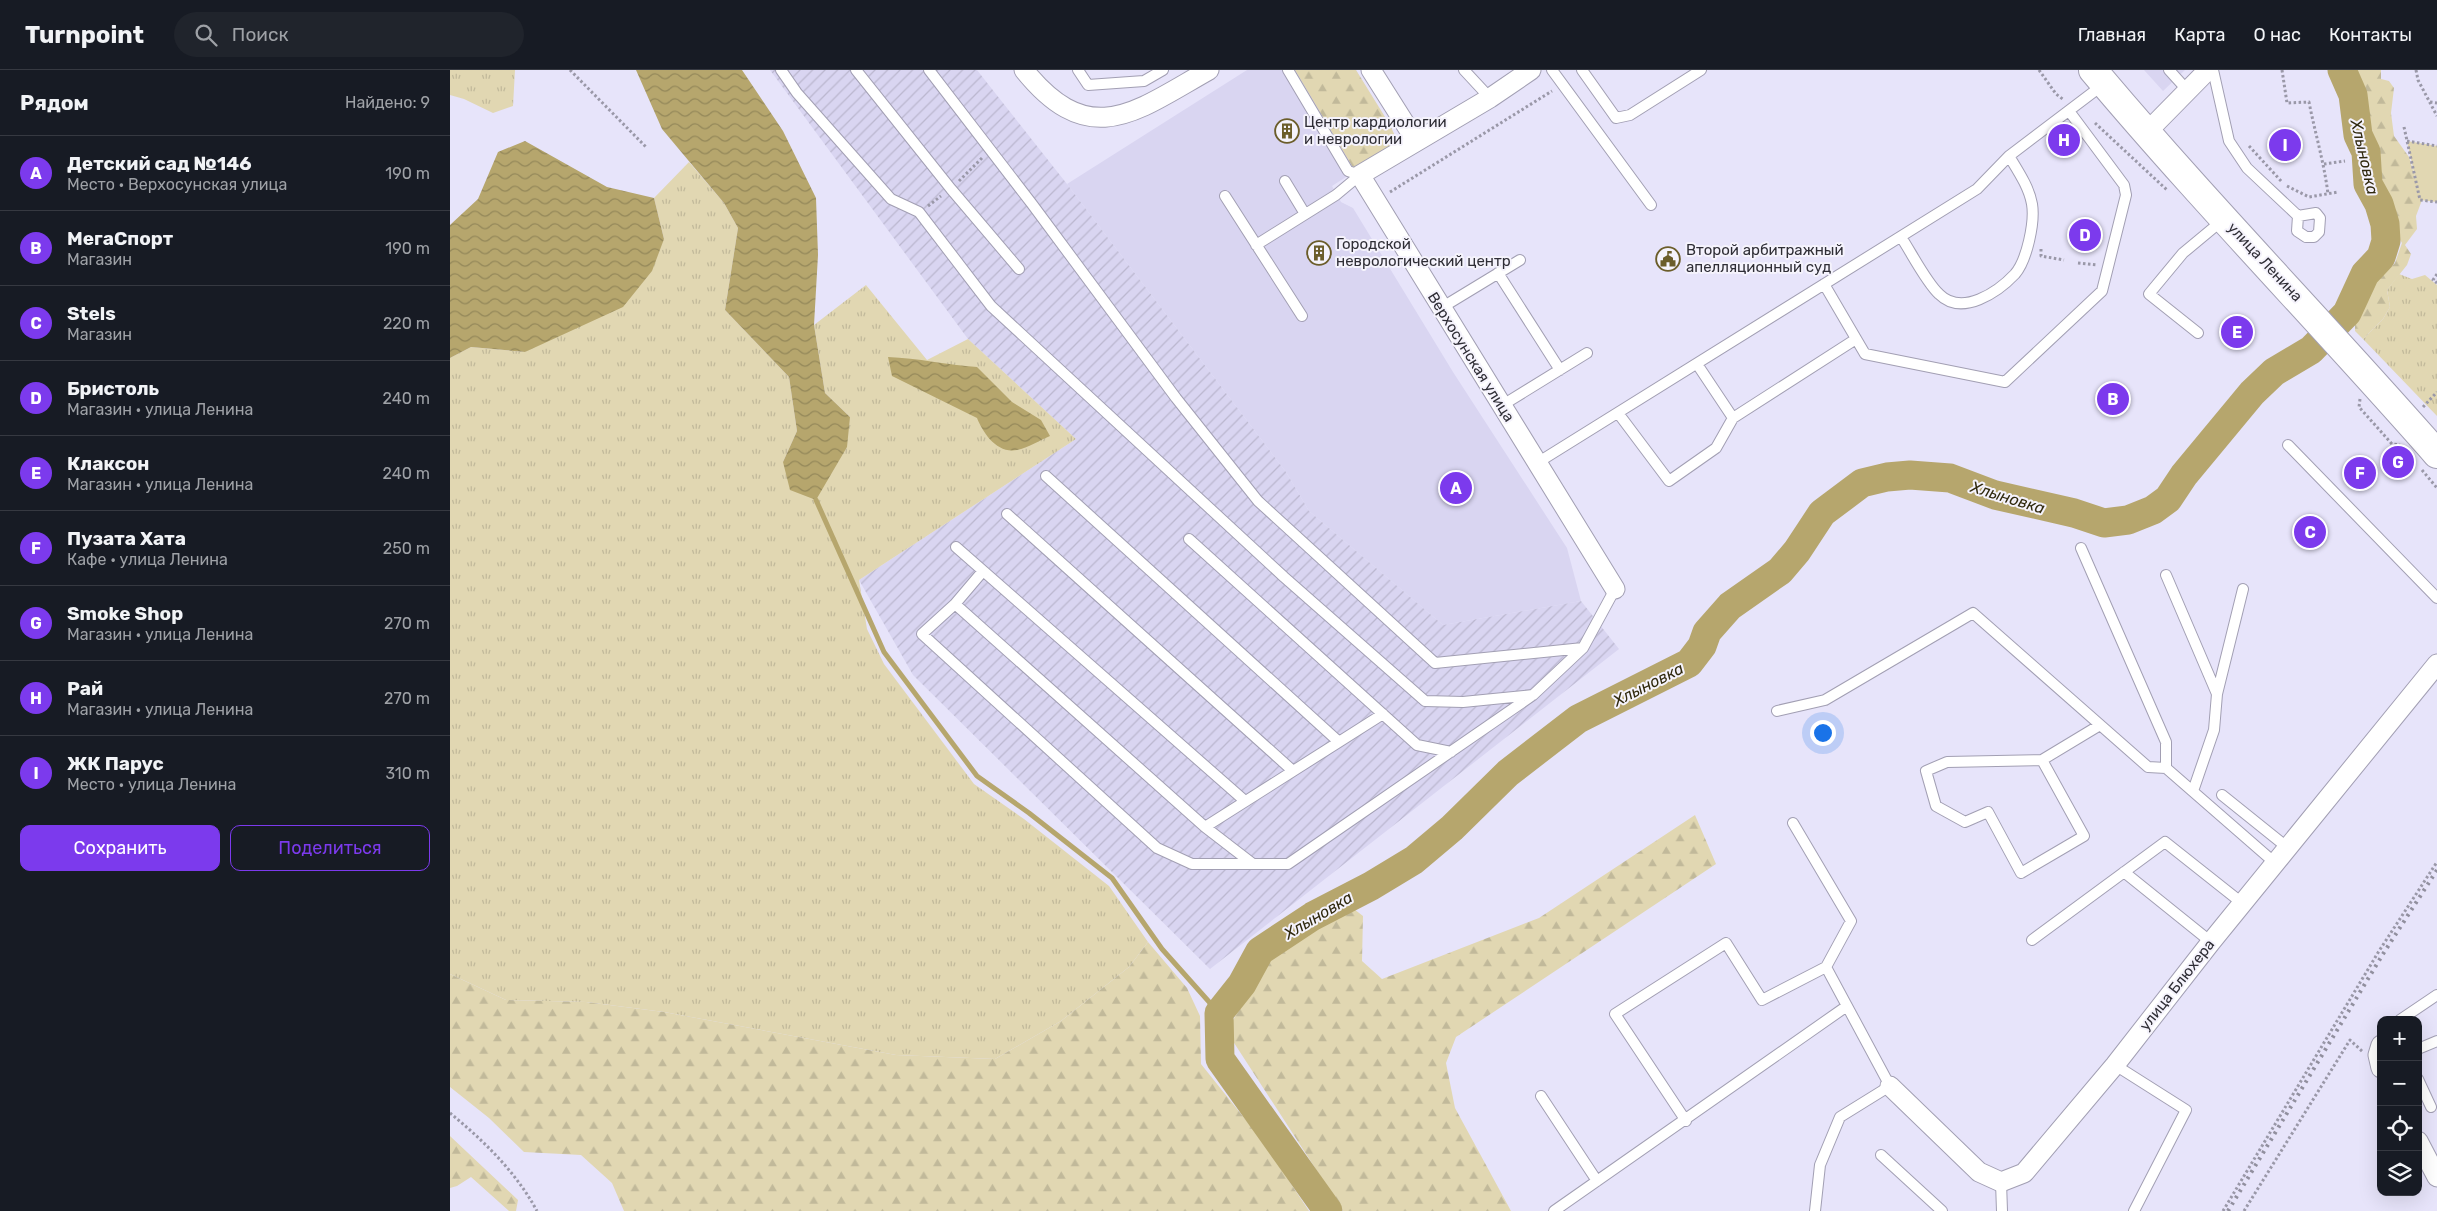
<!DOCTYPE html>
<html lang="ru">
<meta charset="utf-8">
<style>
body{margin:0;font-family:Rubik,sans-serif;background:#20242c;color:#f1f3f6}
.controls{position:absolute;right:15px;bottom:15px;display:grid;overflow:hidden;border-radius:10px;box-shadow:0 5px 20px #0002}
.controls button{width:45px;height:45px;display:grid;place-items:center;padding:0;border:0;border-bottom:1px solid #363941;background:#171b24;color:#f1f3f6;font:25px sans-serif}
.you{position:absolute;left:1372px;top:662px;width:18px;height:18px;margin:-12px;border:4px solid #fff;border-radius:50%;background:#1a73e8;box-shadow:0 0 0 8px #1a73e833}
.badge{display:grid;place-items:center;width:32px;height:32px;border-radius:50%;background:#7c3aed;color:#fff;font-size:16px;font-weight:700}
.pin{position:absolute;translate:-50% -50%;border:2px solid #fff;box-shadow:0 1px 5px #0006}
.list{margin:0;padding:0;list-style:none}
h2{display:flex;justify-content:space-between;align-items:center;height:65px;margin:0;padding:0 20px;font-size:21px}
h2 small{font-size:16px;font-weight:400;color:#9ea1a6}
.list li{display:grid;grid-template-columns:32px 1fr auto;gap:15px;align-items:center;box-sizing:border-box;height:75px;padding:0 20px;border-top:1px solid #363941}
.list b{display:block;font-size:19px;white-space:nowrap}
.list p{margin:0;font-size:16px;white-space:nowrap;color:#9ea1a6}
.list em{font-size:16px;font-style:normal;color:#9ea1a6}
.actions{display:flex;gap:10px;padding:15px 20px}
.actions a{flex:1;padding:11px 0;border:1px solid #7c3aed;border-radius:10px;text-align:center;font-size:18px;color:#7c3aed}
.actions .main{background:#7c3aed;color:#fff}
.icon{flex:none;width:28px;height:28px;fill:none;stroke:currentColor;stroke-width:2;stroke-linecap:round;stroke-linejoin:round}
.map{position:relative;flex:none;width:1987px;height:1141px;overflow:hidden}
header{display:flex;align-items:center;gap:30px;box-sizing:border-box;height:70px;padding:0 25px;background:#171b24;border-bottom:1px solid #363941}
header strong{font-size:24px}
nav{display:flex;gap:28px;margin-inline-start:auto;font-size:18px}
.search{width:350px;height:45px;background:#20242c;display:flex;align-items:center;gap:12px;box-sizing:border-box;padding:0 18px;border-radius:28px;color:#9ea1a6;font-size:19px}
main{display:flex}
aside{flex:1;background:#171b24}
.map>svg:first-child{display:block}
.built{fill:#d9d5f1}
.industrial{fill:url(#industrial-furrows)}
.grass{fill:url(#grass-tufts)}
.forest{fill:url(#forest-firs)}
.pitch{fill:#e1d7b2}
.water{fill:url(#water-waves)}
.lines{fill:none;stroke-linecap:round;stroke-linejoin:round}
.stream{stroke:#b6a66d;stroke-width:5}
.river{stroke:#b6a66d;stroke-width:29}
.lane-casing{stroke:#a29fb3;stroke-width:12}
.street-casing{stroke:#a29fb3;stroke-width:21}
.primary-casing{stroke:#a29fb3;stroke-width:30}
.path{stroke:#9a98a8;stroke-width:3;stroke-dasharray:2.5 2.5;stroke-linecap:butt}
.lane{stroke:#fff;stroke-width:10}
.street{stroke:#fff;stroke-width:19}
.primary{stroke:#fff;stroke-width:28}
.rail{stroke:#918f9e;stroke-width:4;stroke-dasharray:2.5 5;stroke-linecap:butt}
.labels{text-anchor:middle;stroke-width:4;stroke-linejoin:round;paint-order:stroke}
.poi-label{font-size:15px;fill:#2f2e36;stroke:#f5f3fc;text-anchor:start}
.street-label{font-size:15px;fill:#2f2e36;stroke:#f5f3fc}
.water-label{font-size:16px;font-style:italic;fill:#30290e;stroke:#f5f3fc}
</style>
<header>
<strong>Turnpoint</strong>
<div class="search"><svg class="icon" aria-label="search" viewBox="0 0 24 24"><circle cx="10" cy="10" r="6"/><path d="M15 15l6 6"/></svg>Поиск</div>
<nav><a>Главная</a><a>Карта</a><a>О нас</a><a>Контакты</a></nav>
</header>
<main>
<aside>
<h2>Рядом<small>Найдено: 9</small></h2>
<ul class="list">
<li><span class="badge">A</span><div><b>Детский сад №146</b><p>Место · Верхосунская улица</p></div><em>190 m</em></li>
<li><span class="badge">B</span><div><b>МегаСпорт</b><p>Магазин</p></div><em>190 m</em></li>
<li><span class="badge">C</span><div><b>Stels</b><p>Магазин</p></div><em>220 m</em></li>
<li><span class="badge">D</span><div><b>Бристоль</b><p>Магазин · улица Ленина</p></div><em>240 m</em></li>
<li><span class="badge">E</span><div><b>Клаксон</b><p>Магазин · улица Ленина</p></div><em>240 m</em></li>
<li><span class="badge">F</span><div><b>Пузата Хата</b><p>Кафе · улица Ленина</p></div><em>250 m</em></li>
<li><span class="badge">G</span><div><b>Smoke Shop</b><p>Магазин · улица Ленина</p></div><em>270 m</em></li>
<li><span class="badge">H</span><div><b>Рай</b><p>Магазин · улица Ленина</p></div><em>270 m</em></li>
<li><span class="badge">I</span><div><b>ЖК Парус</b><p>Место · улица Ленина</p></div><em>310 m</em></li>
</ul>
<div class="actions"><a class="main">Сохранить</a><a>Поделиться</a></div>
</aside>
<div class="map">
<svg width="1987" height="1141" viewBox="0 0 1987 1141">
<defs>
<pattern id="industrial-furrows" width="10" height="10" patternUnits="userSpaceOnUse" patternTransform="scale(1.25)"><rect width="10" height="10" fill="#d9d5f1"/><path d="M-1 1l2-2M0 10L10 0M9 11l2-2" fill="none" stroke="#bbb7cf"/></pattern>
<pattern id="grass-tufts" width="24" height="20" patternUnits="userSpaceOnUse" patternTransform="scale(1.25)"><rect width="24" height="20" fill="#e1d7b2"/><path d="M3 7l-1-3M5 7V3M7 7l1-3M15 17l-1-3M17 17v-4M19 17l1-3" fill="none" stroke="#c1b99a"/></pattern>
<pattern id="forest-firs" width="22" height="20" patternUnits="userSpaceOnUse" patternTransform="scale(1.25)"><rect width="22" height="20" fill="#e1d7b2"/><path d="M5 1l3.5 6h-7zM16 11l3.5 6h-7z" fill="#c1b99a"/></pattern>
<pattern id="water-waves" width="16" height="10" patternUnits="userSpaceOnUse" patternTransform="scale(1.25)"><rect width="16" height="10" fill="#b6a66d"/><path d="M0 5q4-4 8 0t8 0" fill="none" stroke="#94885a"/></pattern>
</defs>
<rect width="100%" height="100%" fill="#e7e4fa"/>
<!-- built -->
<path class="built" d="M 797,0 L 906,0 L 946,68 L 944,76 L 882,116 L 891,132 L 903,138 L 1003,302 L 1117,478 L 1131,531 L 993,555 L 859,441 L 836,402 L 617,114 Z
M 1694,0 L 1735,0 L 1713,21 Z"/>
<!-- industrial -->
<path class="industrial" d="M 320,0 L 527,0 L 617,114 L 836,402 L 859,441 L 993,555 L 1131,531 L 1169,579 L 760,899 L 463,605 L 409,510 L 626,369 L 518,269 Z"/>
<!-- grass -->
<path class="grass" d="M 0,0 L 65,0 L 63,36 L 43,43 L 14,29 L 0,25 Z
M 239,92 L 274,133 L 288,158 L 275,240 L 339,307 L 347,361 L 333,392 L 400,347 L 375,323 L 364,255 L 416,215 L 477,290 L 518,269 L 626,369 L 409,510 L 417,559 L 434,594 L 524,714 L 574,749 L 659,816 L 698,872 L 679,897 L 611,951 L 545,989 L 446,985 L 214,942 L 136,932 L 56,930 L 0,904 L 0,288 L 21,277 L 75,282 L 214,169 L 204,128 Z
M 1949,204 L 1962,209 L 1975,205 L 1987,215 L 1987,346 L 1913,269 L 1933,249 L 1940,237 L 1937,220 Z"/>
<!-- forest -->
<path class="forest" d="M 845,0 L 906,0 L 940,55 L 946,68 L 944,76 L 905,101 Z
M 1895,0 L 1931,0 L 1931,9 L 1939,11 L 1944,18 L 1941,43 L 1944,66 L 1959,87 L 1972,130 L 1966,146 L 1967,159 L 1955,175 L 1961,184 L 1957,195 L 1937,220 L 1940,237 L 1933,249 L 1913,269 L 1905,261 L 1905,253 L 1911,245 L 1920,218 L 1945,193 L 1952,173 L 1941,154 L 1940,138 L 1921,106 L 1922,80 L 1912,63 L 1907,21 Z
M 1245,745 L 1266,794 L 1006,967 L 996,993 L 1005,1038 L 1061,1141 L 893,1141 L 777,962 L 819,881 L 900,836 L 913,846 L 912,891 L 932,909 L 1089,848 Z
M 698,872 L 737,918 L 750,946 L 751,994 L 811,1069 L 859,1141 L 174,1141 L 162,1113 L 131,1085 L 74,1082 L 39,1048 L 0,1017 L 0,904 L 56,930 L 136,932 L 214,942 L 446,985 L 545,989 L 611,951 L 679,897 Z
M 0,1066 L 68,1130 L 66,1141 L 59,1141 L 21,1107 L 7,1116 L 0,1118 Z"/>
<!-- pitch -->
<path class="pitch" d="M 1957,71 L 1987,76 L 1987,132 L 1970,130 Z"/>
<!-- water -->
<path class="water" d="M 186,0 L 292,0 L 333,61 L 366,128 L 368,185 L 364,255 L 375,323 L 400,347 L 397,377 L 366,430 L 340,420 L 333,392 L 347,361 L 339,307 L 275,240 L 288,158 L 274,133 L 212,59 Z
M 75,71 L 157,117 L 204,128 L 214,169 L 202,201 L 173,237 L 75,282 L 21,277 L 0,288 L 0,155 L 28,129 L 48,82 Z
M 438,287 C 468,288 497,295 527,297 L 562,332 L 591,350 L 600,366 C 590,370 578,378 567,380 C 547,384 533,363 527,348 L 442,306 Z"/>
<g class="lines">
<!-- stream -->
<path class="stream" d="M 366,430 L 434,582 L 527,706 L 579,743 L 662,808 L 712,879 L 769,943"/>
<!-- river -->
<path class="river" d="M 878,1141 L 770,989 L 769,943 L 792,914 L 810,881 L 863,846 L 921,816 L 964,790 L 1002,758 L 1058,703 L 1128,649 L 1239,593 L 1252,576 L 1257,562 L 1280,536 L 1330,501 L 1347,481 L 1372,443 L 1412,413 L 1437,407 L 1460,405 L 1500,408 L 1545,425 L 1624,443 L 1654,453 L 1678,450 L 1703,440 L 1718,429 L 1734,405 L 1802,323 L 1824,302 L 1861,280 L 1897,243 L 1915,204 L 1931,187 L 1936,171 L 1935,154 L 1929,134 L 1918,114 L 1916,82 L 1908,65 L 1903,25 L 1892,0"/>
<!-- lane casing -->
<g class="lane-casing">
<path id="lane" d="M 331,0 L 347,23 L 441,129 L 469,142 L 541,236 L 834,507 L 975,631 L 1013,632 L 1083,625
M 406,0 L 501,119 L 569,199
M 479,0 L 582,134 L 726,328 L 808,431 L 985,593 L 1133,578
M 628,0 L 638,15 L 694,11 L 713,0
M 838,0 L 898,101 L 910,105
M 1014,0 L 1040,28
M 1102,0 L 1201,135
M 1132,0 L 1166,48 L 1180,45 L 1251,0
M 1719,0 L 1738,21
M 1763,0 L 1779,71 L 1797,98 L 1848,146
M 835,111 L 855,144
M 775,126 L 852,246
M 1866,143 L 1870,148 L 1869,162 L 1864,167 L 1856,167 L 1847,161 L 1848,146 Z
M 1451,167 C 1461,182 1476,212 1489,224 C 1512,247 1548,222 1565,204 C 1577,190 1585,152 1582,134 C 1579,117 1568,101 1559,86
M 806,175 L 886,125 L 910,105
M 1048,203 L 1110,300
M 1374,214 L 1415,284 L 1555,312 L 1652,221 L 1676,125 L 1674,115 L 1619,41
M 991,238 L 1070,190
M 1748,263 L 1699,224 L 1733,183 L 1774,149
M 1247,294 L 1283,348
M 1051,336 L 1137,283
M 1168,343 L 1219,411 L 1266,378 L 1283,348 L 1406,269
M 1838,375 L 1987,528
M 1087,393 L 1527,119 L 1559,86 L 1654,14
M 596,406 L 889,672
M 557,444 L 843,701
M 739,469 L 967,675 L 1001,682
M 506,477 L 795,731
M 1631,478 L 1716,672 L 1716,698 L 1825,793
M 533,501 L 505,534 L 755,757 L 803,794 L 838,794 L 1083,625 L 1133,578 L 1165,519
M 1716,505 L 1767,624
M 505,534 L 472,564 L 707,778 L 742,794 L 803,794
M 1327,641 L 1375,630 L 1523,543 L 1698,697 L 1716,698
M 1592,690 L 1497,692 L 1476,701 L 1486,736 L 1515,752 L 1538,742 L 1571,803 L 1634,766 L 1592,690 L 1650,655
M 1743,721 L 1764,660 L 1767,624 L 1793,519
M 1772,725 L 1838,778
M 1343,753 L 1401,851 L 1376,897
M 755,757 L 933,644
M 1674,802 L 1761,872
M 1582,870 L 1715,772 L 1792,833
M 1950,950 L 1987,925
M 1968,979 L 1987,971
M 1665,995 L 1736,1040 L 1684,1141
M 1968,1009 L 1981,1037
M 1091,1026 L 1147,1111
M 1236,1051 L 1165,944 L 1276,873 L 1312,930 L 1376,897 L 1397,936
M 1431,1085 L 1492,1141
M 1551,1112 L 1552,1141
M 1104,1141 L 1397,936 L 1440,1016 L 1390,1047 L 1370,1095 L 1365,1141"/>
</g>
<!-- street casing -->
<g class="street-casing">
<path id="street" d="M 574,0 C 640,82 686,41 759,0
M 921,0 L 966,71
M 1081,0 L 1040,28 L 910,105 L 1165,519
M 1696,63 L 1758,0
M 1931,975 L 1928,985 L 1931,998
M 1440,1016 L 1529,1102 L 1551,1112 L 1574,1103 L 1665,995 L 1761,872 L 1987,594
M 1968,1071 L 1987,1107"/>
</g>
<!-- primary casing -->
<g class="primary-casing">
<path id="primary" d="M 1643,0 C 1753,131 1874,255 1987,384"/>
</g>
<!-- path -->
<path class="path" d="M 120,0 L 197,78
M 1589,0 L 1606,24 L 1614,30
M 1832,0 L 1837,33 L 1859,32 C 1865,63 1874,92 1878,124
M 1966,0 L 1968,10 L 1987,46
M 1980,32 L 1987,33
M 1645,53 L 1717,120
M 1954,57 L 1970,130 L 1987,132
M 1957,71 L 1987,76
M 1799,76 L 1832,112
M 1874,94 L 1895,91
M 509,111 L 533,87
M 1837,116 L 1859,127 L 1888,122
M 940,122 L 1102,21
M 478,136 L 491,126
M 1591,179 L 1591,186 L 1614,190
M 1628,193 L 1647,195
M 1987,204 L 1983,210 L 1987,213
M 1910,329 L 1909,337 L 1942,374 L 1950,375
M 1973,337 L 1987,322
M 1972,400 L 1987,418
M 0,1043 C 34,1071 66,1102 87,1141
M 1773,1141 L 1929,881 L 1987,792
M 1794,1141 L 1900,970 L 1913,982"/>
<!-- lane -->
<use href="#lane" class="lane"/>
<!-- street -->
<use href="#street" class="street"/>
<!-- primary -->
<use href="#primary" class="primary"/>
<!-- rail -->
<path class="rail" d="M 1778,1141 L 1933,884 L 1987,800"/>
</g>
<!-- icons -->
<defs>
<g id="building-ring" transform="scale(1.25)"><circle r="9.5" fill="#f5f3fc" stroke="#6b5d2a" stroke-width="1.5"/><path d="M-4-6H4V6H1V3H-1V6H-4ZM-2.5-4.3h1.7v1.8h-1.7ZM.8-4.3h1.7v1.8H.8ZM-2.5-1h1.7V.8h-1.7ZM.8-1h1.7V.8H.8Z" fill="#6b5d2a"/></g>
<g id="civic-ring" transform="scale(1.25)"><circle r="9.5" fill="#f5f3fc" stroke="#6b5d2a" stroke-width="1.5"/><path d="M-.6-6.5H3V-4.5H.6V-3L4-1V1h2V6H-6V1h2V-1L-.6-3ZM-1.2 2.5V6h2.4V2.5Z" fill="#6b5d2a"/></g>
</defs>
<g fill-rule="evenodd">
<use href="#building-ring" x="837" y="61"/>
<use href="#building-ring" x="869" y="183"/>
<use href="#civic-ring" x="1218" y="189"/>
</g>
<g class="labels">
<!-- poi labels -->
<g class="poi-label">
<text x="854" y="57">Центр кардиологии<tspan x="854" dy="17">и неврологии</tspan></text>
<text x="886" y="179">Городской<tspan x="886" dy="17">неврологический центр</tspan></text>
<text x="1236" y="185">Второй арбитражный<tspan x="1236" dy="17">апелляционный суд</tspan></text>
</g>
<!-- street labels -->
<g class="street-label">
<text transform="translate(1815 192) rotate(47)" y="5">улица Ленина</text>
<text transform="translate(1021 287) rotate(58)" y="5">Верхосунская улица</text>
<text transform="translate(1727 915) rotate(-52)" y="5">улица Блюхера</text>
</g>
<!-- water labels -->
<g class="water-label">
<text transform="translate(1915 87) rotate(77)" y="6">Хлыновка</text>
<text transform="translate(1558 427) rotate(17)" y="6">Хлыновка</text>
<text transform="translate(1198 614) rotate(-27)" y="6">Хлыновка</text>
<text transform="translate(868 845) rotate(-31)" y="6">Хлыновка</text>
</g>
</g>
</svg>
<div class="controls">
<button>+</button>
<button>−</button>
<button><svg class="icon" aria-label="locate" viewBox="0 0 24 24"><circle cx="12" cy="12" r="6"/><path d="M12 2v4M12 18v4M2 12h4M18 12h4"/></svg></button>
<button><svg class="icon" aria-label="layers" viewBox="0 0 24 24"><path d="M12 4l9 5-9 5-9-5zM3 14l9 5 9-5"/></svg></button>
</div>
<div class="you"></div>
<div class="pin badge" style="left:1006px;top:418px">A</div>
<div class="pin badge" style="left:1663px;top:329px">B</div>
<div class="pin badge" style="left:1860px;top:462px">C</div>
<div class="pin badge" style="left:1635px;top:165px">D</div>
<div class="pin badge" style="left:1787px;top:262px">E</div>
<div class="pin badge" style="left:1910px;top:403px">F</div>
<div class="pin badge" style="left:1948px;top:392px">G</div>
<div class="pin badge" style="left:1614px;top:70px">H</div>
<div class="pin badge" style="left:1835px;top:75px">I</div>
</div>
</main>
